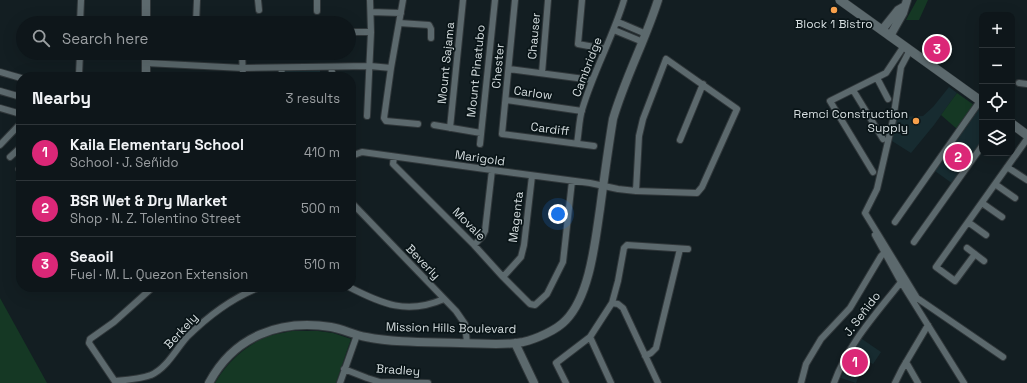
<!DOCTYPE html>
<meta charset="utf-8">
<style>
body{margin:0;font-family:"Space Grotesk",sans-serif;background:#171f23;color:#f1f3f6}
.controls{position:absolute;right:12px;top:12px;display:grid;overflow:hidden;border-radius:8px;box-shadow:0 4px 16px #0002}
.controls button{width:36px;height:36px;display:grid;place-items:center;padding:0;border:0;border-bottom:1px solid #2e3539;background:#0e161a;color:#f1f3f6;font:20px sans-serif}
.you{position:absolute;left:558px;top:214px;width:14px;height:14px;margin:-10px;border:3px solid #fff;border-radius:50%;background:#1a73e8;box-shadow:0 0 0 6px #1a73e833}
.badge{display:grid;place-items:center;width:26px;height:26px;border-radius:50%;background:#db2777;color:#fff;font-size:13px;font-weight:700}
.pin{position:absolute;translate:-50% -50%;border:2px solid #fff;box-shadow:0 1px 4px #0006}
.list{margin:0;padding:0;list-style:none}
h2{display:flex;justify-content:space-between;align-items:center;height:52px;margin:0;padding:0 16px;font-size:17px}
h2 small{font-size:13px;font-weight:400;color:#9b9fa2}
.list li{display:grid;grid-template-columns:26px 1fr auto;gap:12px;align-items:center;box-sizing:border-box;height:56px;padding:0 16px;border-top:1px solid #2e3539}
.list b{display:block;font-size:15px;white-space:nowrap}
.list p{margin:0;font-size:13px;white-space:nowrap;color:#9b9fa2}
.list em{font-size:13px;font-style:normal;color:#9b9fa2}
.icon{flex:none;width:22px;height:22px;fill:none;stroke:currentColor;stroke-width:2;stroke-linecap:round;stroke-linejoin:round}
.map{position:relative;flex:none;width:1027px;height:383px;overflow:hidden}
.search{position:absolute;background:#0e161a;box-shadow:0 4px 16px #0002;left:16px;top:16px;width:340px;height:44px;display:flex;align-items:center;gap:10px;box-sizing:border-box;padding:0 14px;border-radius:22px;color:#9b9fa2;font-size:15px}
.panel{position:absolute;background:#0e161a;box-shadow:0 4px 16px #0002;left:16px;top:72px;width:340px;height:220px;border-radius:16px}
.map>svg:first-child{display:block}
.built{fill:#172b30}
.green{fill:#153824}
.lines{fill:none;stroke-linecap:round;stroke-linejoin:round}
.minor-casing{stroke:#30373a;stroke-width:8}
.tertiary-casing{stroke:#30373a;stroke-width:10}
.secondary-casing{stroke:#30373a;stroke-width:10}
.minor{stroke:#5c696d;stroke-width:6}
.tertiary{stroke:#5c696d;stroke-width:8}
.secondary{stroke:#5c696d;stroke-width:9}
.poi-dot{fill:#f8a04b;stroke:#0a1518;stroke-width:1.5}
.labels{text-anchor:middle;stroke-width:3.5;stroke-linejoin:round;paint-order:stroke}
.poi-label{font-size:12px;fill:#d5dddf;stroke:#0a1518}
.street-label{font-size:12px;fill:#d5dddf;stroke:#0a1518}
</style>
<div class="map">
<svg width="1027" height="383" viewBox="0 0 1027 383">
<rect width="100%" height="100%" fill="#131e22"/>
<!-- built -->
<path class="built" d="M 934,34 L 954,49 L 938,62 L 922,52 Z
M 283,70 L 320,70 L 320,77 L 284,77 Z
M 949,87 L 957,93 L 934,125 L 911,153 L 892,141 L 896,117 L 923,116 L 933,107 Z
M 978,108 L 982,111 L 982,143 L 953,184 L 935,171 Z
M 859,337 L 881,352 L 873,364 L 865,360 L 856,383 L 841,378 L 849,354 Z"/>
<!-- green -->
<path class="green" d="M 917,0 L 928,0 L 919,20 L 906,20 Z
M 957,93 L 974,105 L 957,129 L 941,115 Z
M 0,298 L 47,383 L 0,383 Z
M 292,331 L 318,331 L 333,333 L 351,339 L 336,383 L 215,383 C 226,363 246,345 268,336 C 275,334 284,333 292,331 Z"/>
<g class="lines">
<!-- minor casing -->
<g class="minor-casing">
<path id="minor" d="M 258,0 L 259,10
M 317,0 L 317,11
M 403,0 L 391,68 L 384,118 L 386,121 L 418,124
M 515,0 L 502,134 L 594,146
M 582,0 L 578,44 L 605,49
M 371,12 L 401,13
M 618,22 L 646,34
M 80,23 L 81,0
M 196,23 L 197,0
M 399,23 L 429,25 L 431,29 L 431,38
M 614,30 L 643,42
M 349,32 L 371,32
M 910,50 L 901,67 L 893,120 L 877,189 L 865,213 L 917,298 L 1003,357
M 242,53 L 243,77
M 146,63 L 243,68 L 370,66 L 391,68
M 331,67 L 333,77
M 509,69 L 592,80
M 0,72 L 21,78
M 542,73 L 548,0
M 77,77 L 79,75 L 80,53
M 281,77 L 282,68
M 877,78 L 888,99
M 1019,83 L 1027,84
M 853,90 L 883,139
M 0,91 L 21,97
M 506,100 L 582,111
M 0,108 L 21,114
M 367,116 L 371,32 L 370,0
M 434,125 L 481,133
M 450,128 L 463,0
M 680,140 L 703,84
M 577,143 C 579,132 579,120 582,110 C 593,72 613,37 624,0
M 480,144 L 495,0
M 0,145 L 21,123
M 354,155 L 362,152 L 492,170 L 590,183 L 618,189 L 636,191 L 697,193 L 702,187 L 737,109 L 666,59 L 643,119 L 639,136 L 636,191
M 10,157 L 21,147
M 394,157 L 393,164 L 474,245 L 503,277 L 530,304 L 535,305 L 547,294 L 563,262 L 572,181
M 1007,167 L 1027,180
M 19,169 L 21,167
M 873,172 L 830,101 L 886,73 L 904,46
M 995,184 L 1015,198
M 351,202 L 456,311 L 465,324 L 467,343
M 982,203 L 1002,217
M 895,222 L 980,101
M 968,222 L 986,235
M 875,235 L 901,282 L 964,383
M 914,242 L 982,146
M 474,245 L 482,237 L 485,231 L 492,170
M 967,248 L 984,261
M 975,254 L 955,281 L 936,267 L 1027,139
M 503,277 L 521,257 L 524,245 L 532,176
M 349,287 C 382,304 407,315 444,299
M 612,303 L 618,304 L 623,308 L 658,383
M 590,337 L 611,383
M 645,356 L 651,353 L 656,348 L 680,249
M 906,362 L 918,383
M 344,369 L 367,378 L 380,382 L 428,383
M 115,381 C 126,380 140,379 151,375 C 167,368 176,349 187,337 C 208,316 232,298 260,287
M 116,383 L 89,343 L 90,339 L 114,322 L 153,287
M 340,383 L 357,335
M 566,383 L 556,363 L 590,337 L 612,303 L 618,281 L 624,248 L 627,245 L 688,249
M 801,383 L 806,364 L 821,339 L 850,308 L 881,256 L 884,253
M 834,383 C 848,344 876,314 901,282
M 895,383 L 902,369 L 928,325"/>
</g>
<!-- tertiary casing -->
<g class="tertiary-casing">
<path id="tertiary" d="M 146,0 L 146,23
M 882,30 L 898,10 L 905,6
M 890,36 L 903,13 L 907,0
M 146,77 L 146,53
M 515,343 L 534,383
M 209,383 C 234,336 280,319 331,327 C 343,329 354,335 366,337 C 396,343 429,342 460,343 C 480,343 503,346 523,342 C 536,339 557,330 566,320 C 590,295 595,242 600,209 C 604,179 608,149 613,119 C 625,78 645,41 658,0"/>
</g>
<!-- secondary casing -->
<g class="secondary-casing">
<path id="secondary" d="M 840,0 L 982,102
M 1012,124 L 1027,135"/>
</g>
<!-- minor -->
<use href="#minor" class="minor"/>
<!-- tertiary -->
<use href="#tertiary" class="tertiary"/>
<!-- secondary -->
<use href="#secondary" class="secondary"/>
</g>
<!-- markers -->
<g class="poi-dot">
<circle cx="834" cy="10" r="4"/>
<circle cx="916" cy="121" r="4"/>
</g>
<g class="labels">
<!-- poi labels -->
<g class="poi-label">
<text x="834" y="28">Block 1 Bistro</text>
<text x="908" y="118" text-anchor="end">Remci Construction<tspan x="908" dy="14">Supply</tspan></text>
</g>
<!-- street labels -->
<g class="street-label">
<text transform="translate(534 36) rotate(-85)" y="4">Chauser</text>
<text transform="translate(446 63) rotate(-84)" y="4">Mount Sajama</text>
<text transform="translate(498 66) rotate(-85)" y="4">Chester</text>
<text transform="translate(587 67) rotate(-69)" y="4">Cambridge</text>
<text transform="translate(476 71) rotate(-84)" y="4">Mount Pinatubo</text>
<text transform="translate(533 93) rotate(8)" y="4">Carlow</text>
<text transform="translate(550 129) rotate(7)" y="4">Cardiff</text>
<text transform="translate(480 158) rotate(8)" y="4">Marigold</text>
<text transform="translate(516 217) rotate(-83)" y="4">Magenta</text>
<text transform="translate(469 224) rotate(45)" y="4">Movale</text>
<text transform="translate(423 262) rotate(46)" y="4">Beverly</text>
<text transform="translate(862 314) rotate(-53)" y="4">J. Señido</text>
<text transform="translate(451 328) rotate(1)" y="4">Mission Hills Boulevard</text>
<text transform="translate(181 331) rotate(-47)" y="4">Berkely</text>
<text transform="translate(398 370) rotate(4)" y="4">Bradley</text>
</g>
</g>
</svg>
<div class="controls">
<button>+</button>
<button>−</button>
<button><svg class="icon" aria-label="locate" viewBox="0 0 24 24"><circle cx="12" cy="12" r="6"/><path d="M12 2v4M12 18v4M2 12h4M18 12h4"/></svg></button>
<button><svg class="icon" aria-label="layers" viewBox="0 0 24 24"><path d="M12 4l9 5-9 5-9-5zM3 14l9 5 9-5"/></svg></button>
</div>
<div class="you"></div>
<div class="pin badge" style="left:855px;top:362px">1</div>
<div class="pin badge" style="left:958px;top:157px">2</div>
<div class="pin badge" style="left:937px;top:49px">3</div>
<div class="search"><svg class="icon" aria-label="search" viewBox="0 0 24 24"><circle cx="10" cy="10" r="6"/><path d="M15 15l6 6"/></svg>Search here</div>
<section class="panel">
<h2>Nearby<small>3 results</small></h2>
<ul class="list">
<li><span class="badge">1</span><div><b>Kaila Elementary School</b><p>School · J. Señido</p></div><em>410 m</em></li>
<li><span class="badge">2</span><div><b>BSR Wet &amp; Dry Market</b><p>Shop · N. Z. Tolentino Street</p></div><em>500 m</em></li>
<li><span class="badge">3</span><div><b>Seaoil</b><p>Fuel · M. L. Quezon Extension</p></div><em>510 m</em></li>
</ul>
</section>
</div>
